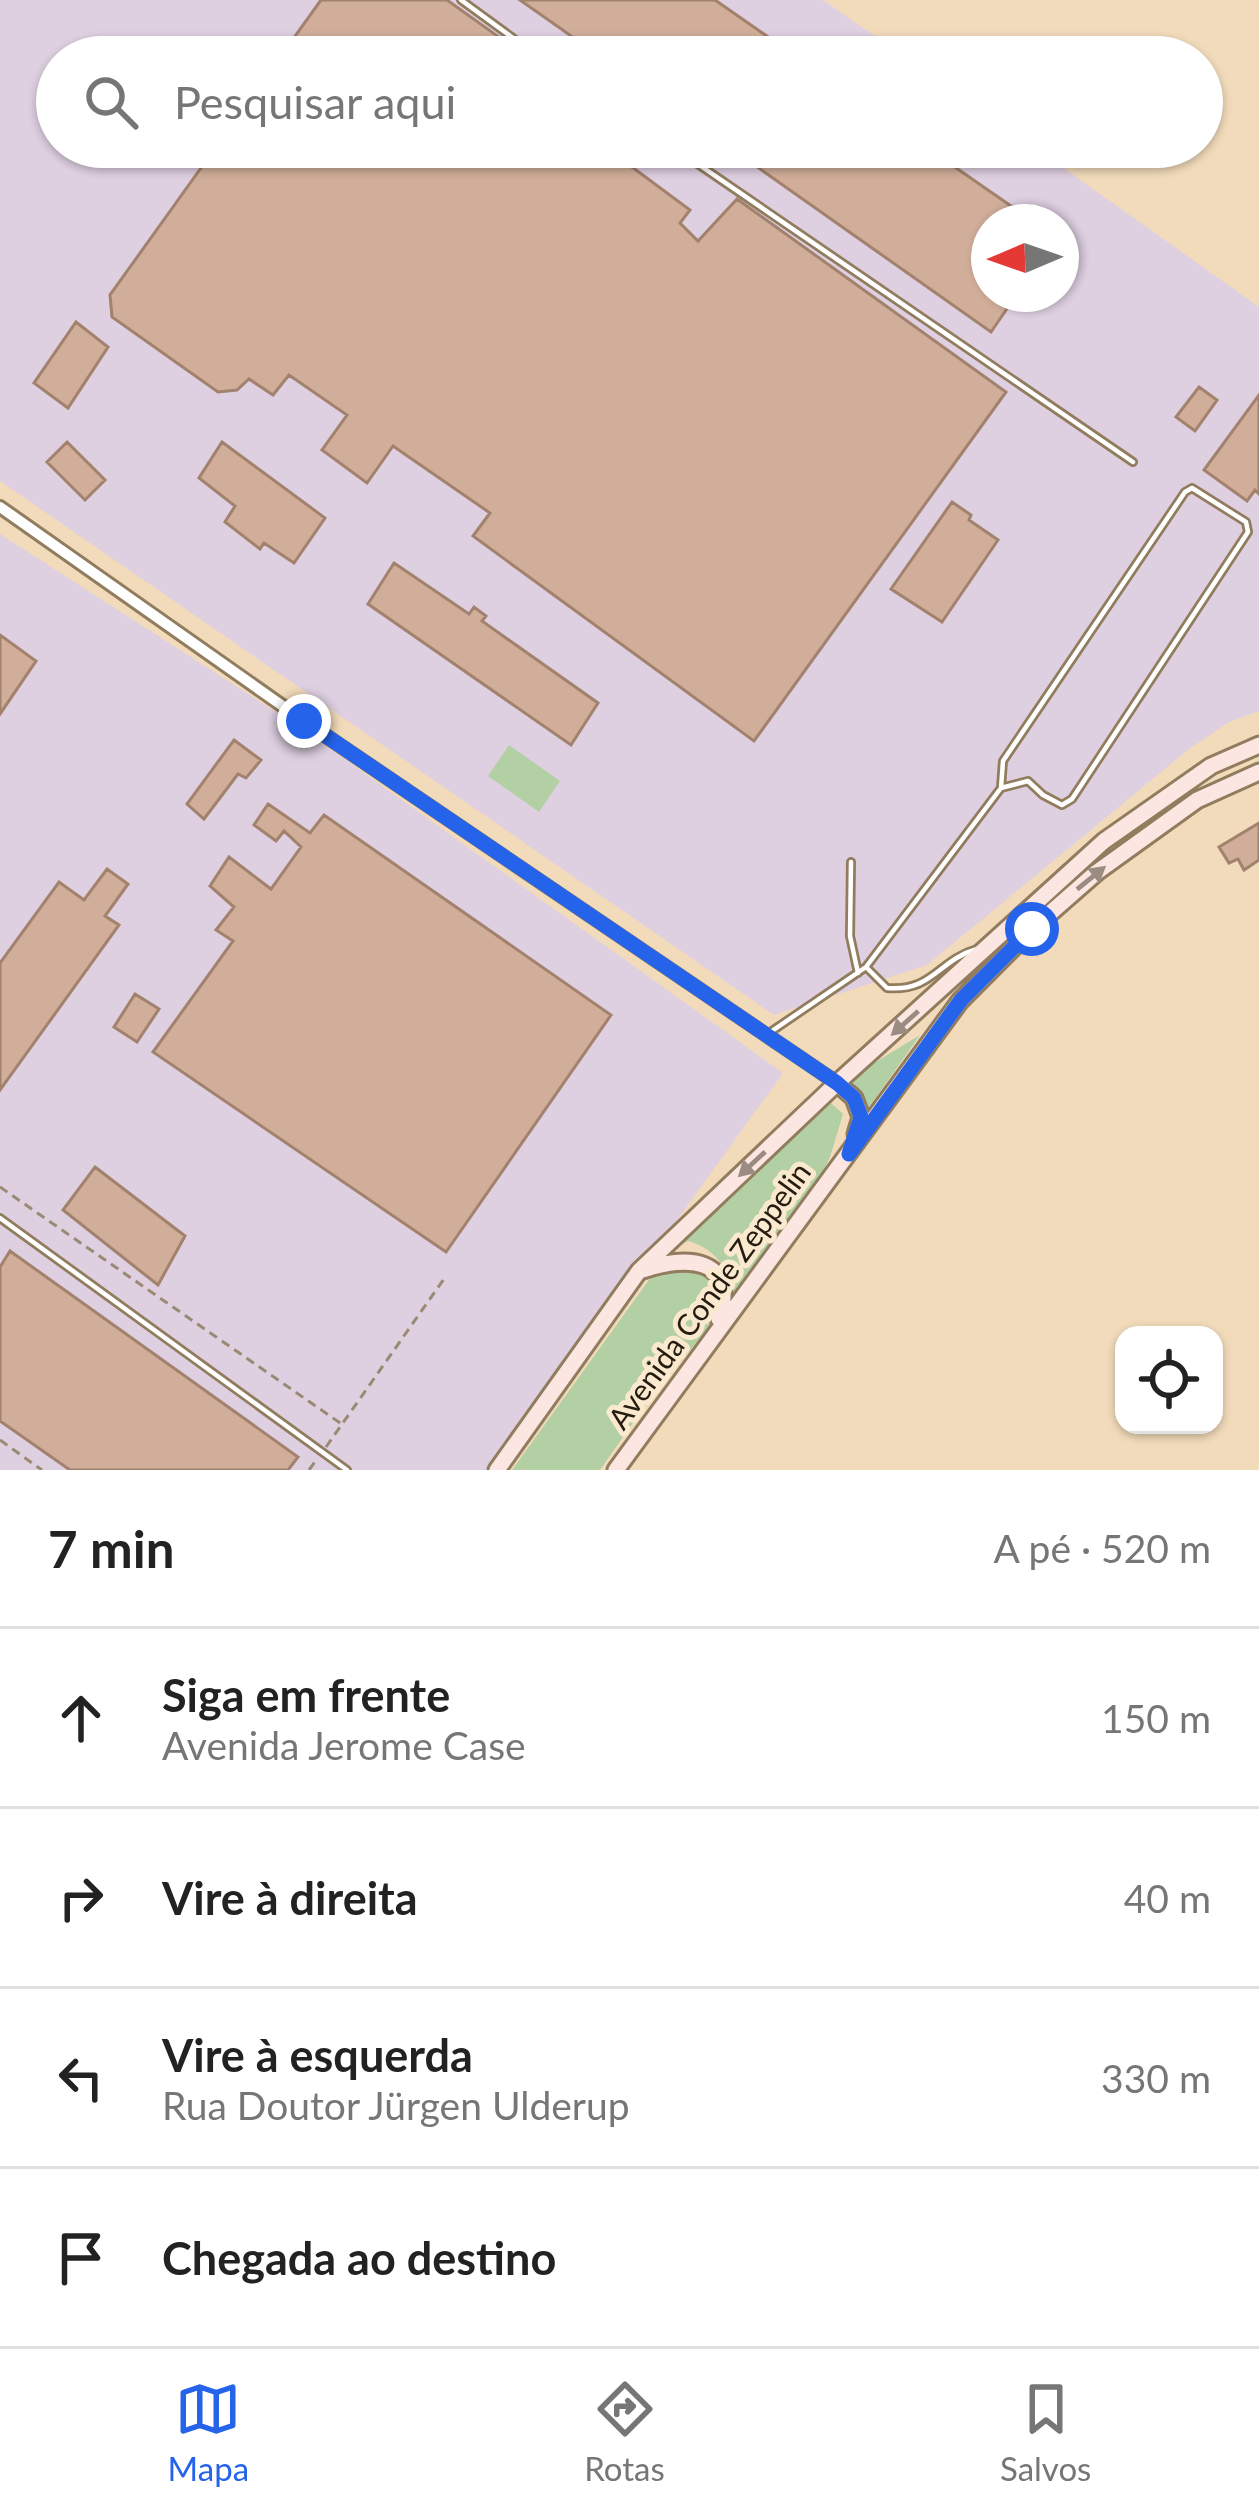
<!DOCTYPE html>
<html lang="pt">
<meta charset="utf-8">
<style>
body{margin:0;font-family:Lato,sans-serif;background:#f6f6f6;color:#222}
.controls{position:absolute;right:36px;bottom:36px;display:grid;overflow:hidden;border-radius:24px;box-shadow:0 3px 9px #0004}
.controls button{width:108px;height:108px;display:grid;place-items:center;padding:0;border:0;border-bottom:3px solid #e0e0e0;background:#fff;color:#222;font:60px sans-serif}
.compass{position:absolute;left:971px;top:204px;width:108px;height:108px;border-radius:50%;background:#fff;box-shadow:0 3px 9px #0004;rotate:268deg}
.stop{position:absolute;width:36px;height:36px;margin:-27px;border:9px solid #2563eb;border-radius:50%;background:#fff}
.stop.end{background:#2563eb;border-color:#fff;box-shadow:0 3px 12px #0008}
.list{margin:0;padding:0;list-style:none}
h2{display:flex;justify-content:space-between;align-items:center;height:156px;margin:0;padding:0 48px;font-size:51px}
h2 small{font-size:39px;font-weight:400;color:#767676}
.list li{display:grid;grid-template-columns:78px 1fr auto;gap:36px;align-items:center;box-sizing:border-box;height:180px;padding:0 48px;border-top:3px solid #e0e0e0}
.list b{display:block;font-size:45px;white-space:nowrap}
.list p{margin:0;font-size:39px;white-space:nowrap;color:#767676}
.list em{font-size:39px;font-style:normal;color:#767676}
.icon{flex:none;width:66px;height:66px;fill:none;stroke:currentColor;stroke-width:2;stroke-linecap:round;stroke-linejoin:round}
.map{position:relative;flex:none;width:1259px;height:1470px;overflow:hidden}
.search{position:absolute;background:#fff;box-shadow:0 3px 9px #0004;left:36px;right:36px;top:36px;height:132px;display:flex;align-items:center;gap:30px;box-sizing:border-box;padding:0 42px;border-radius:66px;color:#767676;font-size:45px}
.sheet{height:876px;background:#fff}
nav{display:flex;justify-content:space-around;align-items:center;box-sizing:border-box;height:168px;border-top:3px solid #e0e0e0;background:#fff;font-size:33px;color:#767676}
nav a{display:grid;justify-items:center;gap:6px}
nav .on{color:#2563eb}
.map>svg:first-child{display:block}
.industrial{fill:#decfe1;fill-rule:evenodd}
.green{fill:#b3cfa4}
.building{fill:#d1ae9a;stroke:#a2816d;stroke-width:3}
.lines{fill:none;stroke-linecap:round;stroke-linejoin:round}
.lane-casing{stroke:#917c5e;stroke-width:10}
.street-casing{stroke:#917c5e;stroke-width:16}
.secondary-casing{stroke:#917c5e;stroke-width:21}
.path{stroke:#9b8a73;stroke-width:3;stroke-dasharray:9 6;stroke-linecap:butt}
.lane{stroke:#fff;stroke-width:4.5}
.street{stroke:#fff;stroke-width:10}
.secondary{stroke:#fbe6e1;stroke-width:15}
.oneway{fill:#9a8b83}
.route{stroke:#2563eb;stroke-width:15}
.labels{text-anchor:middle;stroke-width:10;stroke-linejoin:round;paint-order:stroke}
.street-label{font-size:30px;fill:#241c10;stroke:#fbe9cf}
</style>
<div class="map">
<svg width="1259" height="1470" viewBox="0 0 1259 1470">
<rect width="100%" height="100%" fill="#f2dbbb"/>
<!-- industrial -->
<path class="industrial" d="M 0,0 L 823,0 L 905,57 L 57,57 L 57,147 L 1034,147 L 1259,307 L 1259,711 L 1229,722 L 1189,749 L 927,965 L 774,1015 L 0,481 ZM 989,222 L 1061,222 L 1061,294 L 989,294 Z
M 0,534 L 307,732 L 783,1073 L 497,1470 L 0,1470 Z"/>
<!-- green -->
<path class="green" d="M 509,745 L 560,781 L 539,812 L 488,776 Z
M 920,1035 L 867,1110 L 851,1077 Z
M 831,1103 L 843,1114 L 830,1157 L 799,1220 L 731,1300 C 730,1269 718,1251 689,1241 L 672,1247 Z
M 659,1266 L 702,1271 L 711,1287 L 714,1321 L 648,1401 L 600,1470 L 512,1470 Z"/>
<!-- building -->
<path class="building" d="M 321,0 L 447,0 L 517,50 L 512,57 L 280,57 Z
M 520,0 L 715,0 L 797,57 L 601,57 Z
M 216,147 L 572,147 L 599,165 L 609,150 L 690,210 L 680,223 L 698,241 L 737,199 L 1006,392 L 754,741 L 473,536 L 490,513 L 393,446 L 367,483 L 322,450 L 347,415 L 289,375 L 273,395 L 249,379 L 237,390 L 218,392 L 112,317 L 110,295 Z
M 729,147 L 926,147 L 1034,222 L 989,222 L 989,294 L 1017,294 L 991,332 Z
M 76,322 L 108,347 L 68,408 L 34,383 Z
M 1199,387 L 1217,400 L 1195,431 L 1176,417 Z
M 1259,395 L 1259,494 L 1255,490 L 1247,501 L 1204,470 Z
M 67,442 L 105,480 L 85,500 L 47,462 Z
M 222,442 L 325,518 L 294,563 L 264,543 L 260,549 L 225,522 L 235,506 L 199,478 Z
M 952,502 L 971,515 L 969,520 L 998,540 L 942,622 L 891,589 Z
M 394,563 L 469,614 L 474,607 L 486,616 L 482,621 L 598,703 L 571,745 L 368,604 Z
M 0,635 L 36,661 L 0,714 Z
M 234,740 L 261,760 L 246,778 L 238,774 L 204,819 L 187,804 Z
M 268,804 L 310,833 L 324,815 L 611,1015 L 446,1252 L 153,1052 L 233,941 L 216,930 L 234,907 L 210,886 L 229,857 L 271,889 L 301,847 L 284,831 L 276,841 L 254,825 Z
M 1259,823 L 1259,860 L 1244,870 L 1238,859 L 1229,863 L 1219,847 Z
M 107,869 L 128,884 L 105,916 L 119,925 L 0,1090 L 0,963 L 59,882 L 84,900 Z
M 135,994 L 159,1009 L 137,1042 L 114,1027 Z
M 95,1167 L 185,1236 L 158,1285 L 63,1210 Z
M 10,1251 L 298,1457 L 288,1470 L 70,1470 L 0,1421 L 0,1267 Z"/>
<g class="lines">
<!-- lane casing -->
<g class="lane-casing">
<path id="lane" d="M 461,0 L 539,57
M 673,147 L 1133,462
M 851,862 L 850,936 L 858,973
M 866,967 L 887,988 C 933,992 938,960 977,949
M 769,1033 L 866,967 L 1001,788 L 1003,761 L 1185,492 L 1192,488 L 1246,522 L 1248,532 L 1072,799 L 1062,805 L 1043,795 L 1028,781 L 1001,788
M 0,1218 L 347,1470"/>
</g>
<!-- street casing -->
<g class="street-casing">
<path id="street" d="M 0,507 L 304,721 L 837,1083"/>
</g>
<!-- secondary casing -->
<g class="secondary-casing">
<path id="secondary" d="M 837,1083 L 854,1098 L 861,1117 L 856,1134
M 643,1270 C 687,1255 738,1257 719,1319
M 497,1470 L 639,1271 L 837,1083 L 1104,841 L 1211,766 L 1259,745
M 616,1470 L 960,1001 L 1032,929 L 1097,872 L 1197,800 L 1259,772"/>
</g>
<!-- path -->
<path class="path" d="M 0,1187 L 343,1425
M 0,1440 L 42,1470
M 326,1447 L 446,1276
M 309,1470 L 317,1459"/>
<!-- lane -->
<use href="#lane" class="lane"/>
<!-- street -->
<use href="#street" class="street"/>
<!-- secondary -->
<use href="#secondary" class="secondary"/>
</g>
<!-- one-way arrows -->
<defs><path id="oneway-solid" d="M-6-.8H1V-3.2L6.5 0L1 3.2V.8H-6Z" transform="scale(3)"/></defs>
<g class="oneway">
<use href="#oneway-solid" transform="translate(1091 878) rotate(-39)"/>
<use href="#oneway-solid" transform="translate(905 1023) rotate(138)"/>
<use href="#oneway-solid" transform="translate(752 1164) rotate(137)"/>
</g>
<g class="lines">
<!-- route -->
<path class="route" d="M 304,721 L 837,1083 L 854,1098 L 861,1117 L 849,1154 L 961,1000 L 1032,929"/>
</g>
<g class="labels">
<!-- street labels -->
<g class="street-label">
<text transform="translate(710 1296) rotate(-54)" y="10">Avenida Conde Zeppelin</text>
</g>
</g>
</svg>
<div class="controls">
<button><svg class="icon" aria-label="locate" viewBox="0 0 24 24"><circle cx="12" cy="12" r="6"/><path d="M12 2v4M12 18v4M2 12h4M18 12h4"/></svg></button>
</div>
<svg class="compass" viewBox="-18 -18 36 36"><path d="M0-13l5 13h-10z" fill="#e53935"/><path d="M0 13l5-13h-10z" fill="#767676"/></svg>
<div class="stop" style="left:1032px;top:929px"></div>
<div class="stop end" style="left:304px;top:721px"></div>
<div class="search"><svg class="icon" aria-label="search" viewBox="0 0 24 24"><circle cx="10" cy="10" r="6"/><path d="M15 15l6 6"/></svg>Pesquisar aqui</div>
</div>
<section class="sheet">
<h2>7 min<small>A pé · 520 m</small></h2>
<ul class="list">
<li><svg class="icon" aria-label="ahead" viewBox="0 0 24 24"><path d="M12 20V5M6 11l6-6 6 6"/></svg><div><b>Siga em frente</b><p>Avenida Jerome Case</p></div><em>150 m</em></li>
<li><svg class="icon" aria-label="right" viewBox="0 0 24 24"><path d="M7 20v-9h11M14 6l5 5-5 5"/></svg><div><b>Vire à direita</b></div><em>40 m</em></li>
<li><svg class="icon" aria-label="left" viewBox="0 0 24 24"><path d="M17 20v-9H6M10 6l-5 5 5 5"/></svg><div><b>Vire à esquerda</b><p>Rua Doutor Jürgen Ulderup</p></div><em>330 m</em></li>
<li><svg class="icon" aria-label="arrive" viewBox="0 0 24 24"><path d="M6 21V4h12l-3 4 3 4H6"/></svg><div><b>Chegada ao destino</b></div></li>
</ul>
</section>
<nav>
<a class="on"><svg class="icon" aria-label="map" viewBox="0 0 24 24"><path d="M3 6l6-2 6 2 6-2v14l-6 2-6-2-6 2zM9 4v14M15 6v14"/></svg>Mapa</a>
<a><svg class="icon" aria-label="directions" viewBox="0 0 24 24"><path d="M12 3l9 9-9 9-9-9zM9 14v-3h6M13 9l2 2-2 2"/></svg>Rotas</a>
<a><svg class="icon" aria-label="saved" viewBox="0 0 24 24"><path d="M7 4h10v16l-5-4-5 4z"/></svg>Salvos</a>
</nav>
